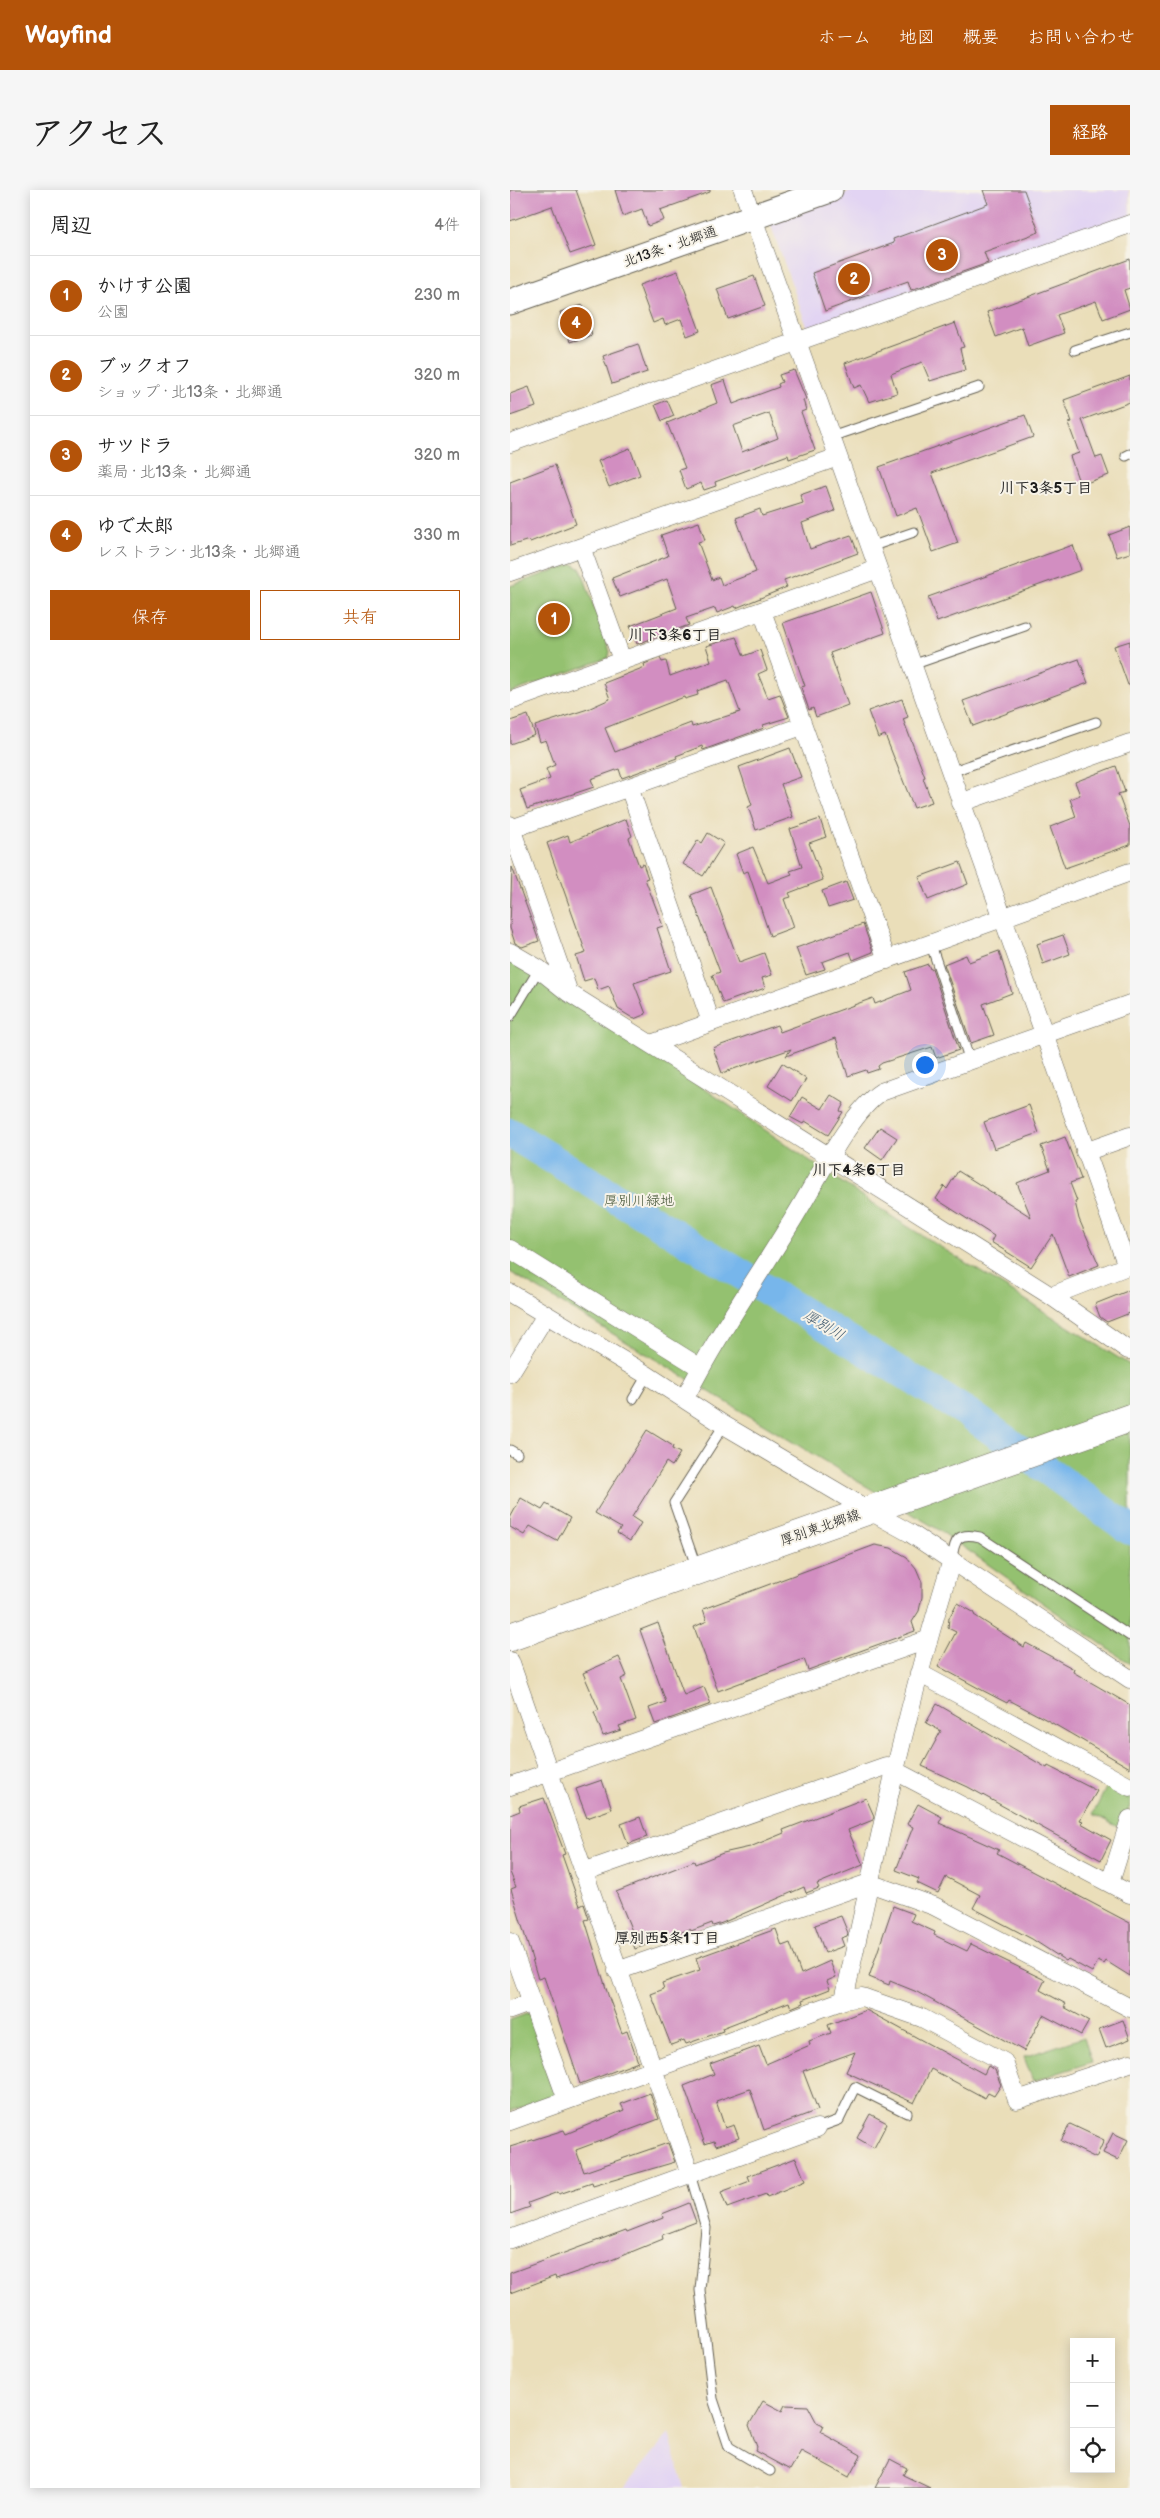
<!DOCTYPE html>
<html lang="ja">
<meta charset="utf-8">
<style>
body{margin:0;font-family:"Balsamiq Sans","Klee One",sans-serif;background:#f6f6f6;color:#222}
.controls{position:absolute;right:15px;bottom:15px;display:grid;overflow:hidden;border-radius:0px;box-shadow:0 2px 12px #0003}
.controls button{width:45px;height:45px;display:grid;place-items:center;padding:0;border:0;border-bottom:1px solid #e0e0e0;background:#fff;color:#222;font:25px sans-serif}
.you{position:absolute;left:414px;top:874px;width:18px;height:18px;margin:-12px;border:4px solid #fff;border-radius:50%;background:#1a73e8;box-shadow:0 0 0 8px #1a73e833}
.badge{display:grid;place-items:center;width:32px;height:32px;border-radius:50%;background:#b45309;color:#fff;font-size:16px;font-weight:700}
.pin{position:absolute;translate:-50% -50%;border:2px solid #fff;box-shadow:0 1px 5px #0006}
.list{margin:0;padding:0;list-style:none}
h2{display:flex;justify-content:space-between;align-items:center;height:65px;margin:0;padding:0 20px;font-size:21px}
h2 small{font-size:16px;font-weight:400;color:#767676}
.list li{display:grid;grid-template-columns:32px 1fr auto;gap:15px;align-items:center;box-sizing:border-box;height:80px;padding:0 20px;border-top:1px solid #e0e0e0}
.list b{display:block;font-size:19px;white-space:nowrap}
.list p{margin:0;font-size:16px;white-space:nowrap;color:#767676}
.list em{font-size:16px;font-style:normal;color:#767676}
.actions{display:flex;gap:10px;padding:15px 20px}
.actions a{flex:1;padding:11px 0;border:1px solid #b45309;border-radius:0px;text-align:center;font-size:18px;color:#b45309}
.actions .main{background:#b45309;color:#fff}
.icon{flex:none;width:28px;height:28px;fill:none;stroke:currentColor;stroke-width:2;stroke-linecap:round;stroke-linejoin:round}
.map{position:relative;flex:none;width:620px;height:2298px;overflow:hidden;border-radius:0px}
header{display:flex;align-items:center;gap:30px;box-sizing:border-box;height:70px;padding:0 25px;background:#b45309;color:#fff}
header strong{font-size:24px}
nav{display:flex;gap:28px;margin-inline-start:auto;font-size:18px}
.intro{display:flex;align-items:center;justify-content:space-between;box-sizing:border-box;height:120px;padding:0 30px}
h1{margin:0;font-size:35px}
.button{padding:12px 22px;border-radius:0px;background:#b45309;color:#fff;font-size:18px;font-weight:700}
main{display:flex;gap:30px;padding:0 30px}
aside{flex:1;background:#fff;border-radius:0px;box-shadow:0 2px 12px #0003}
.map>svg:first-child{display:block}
.built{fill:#e2d4f3}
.green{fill:#94c170;stroke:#586e46}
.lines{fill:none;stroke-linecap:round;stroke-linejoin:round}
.river{stroke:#77b6eb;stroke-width:30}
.building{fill:#d28ec1;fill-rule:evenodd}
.lane-casing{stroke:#646053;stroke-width:11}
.street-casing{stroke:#646053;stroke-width:19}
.secondary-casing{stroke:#646053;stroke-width:27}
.primary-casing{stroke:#646053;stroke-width:29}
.lane{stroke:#fff;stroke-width:9}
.street{stroke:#fff;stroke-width:18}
.secondary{stroke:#fff;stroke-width:25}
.primary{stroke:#fff;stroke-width:28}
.labels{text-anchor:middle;stroke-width:4;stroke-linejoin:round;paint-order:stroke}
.street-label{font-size:14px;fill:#1c1c1c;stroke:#f7f3e8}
.park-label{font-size:14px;fill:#465639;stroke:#f7f3e8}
.neighbourhood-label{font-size:15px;font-weight:bold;fill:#1c1c1c;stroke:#f7f3e8}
.water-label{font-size:15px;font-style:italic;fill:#405a6f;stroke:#f7f3e8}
</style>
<header>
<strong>Wayfind</strong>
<nav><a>ホーム</a><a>地図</a><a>概要</a><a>お問い合わせ</a></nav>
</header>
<div class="intro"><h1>アクセス</h1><a class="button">経路</a></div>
<main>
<aside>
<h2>周辺<small>4件</small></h2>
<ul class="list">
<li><span class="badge">1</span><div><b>かけす公園</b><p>公園</p></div><em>230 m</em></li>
<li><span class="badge">2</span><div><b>ブックオフ</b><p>ショップ · 北13条・北郷通</p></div><em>320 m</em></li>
<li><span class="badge">3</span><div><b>サツドラ</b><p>薬局 · 北13条・北郷通</p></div><em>320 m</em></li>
<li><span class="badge">4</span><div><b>ゆで太郎</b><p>レストラン · 北13条・北郷通</p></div><em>330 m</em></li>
</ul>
<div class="actions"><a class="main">保存</a><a>共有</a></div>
</aside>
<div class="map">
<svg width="620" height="2298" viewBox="0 0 620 2298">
<rect width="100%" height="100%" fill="#f7f3e8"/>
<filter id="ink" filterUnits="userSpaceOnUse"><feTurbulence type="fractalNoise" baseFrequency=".02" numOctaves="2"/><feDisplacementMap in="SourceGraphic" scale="10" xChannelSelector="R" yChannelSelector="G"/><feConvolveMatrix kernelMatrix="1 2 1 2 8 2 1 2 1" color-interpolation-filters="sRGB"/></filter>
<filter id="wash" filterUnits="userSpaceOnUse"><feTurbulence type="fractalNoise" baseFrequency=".0096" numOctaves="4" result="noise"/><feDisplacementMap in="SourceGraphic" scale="20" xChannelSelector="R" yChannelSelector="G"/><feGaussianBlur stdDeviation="1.12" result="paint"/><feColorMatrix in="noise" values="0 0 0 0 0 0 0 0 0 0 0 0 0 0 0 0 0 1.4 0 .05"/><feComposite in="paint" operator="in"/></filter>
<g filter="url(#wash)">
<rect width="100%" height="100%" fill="#eadeb9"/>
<!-- built -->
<path class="built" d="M 345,0 L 619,0 L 620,26 L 298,140 L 259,30 Z
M 159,2244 L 174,2298 L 114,2298 Z"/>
<!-- green -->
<path class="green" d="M 63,374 L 71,379 L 100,462 L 98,468 L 0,503 L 0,396 Z
M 0,770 L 41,794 L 384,1028 L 620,1175 L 620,1474 L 429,1340 L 0,1082 Z
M 599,1592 L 620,1605 L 620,1615 L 612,1639 L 583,1624 Z
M 19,1823 L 48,1905 L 0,1922 L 0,1830 Z
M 574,1847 L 582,1872 L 523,1891 L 514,1867 Z"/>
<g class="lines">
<!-- river -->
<path class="river" d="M 0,943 L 461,1225 L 620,1340"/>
</g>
<g id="blocks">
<!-- building -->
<path class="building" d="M 0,0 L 66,0 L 86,55 L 60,64 L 42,16 L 0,31 Z
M 105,0 L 200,0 L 200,2 L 150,20 L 154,30 L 138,36 L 132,19 L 113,26 Z
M 473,0 L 514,0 L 529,42 L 474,62 L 478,73 L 401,100 L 398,91 L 315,121 L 302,83 L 384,53 L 383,49 L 478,14 Z
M 620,69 L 620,98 L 614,100 L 620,119 L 593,129 L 586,111 L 547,125 L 554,143 L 518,156 L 512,137 L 486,147 L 477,122 Z
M 168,81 L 190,141 L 177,146 L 171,129 L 155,135 L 153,129 L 143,133 L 129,95 Z
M 244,86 L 255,116 L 218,129 L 207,99 Z
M 73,115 L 82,145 L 60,152 L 50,122 Z
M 445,133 L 454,157 L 450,158 L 455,180 L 420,191 L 412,172 L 381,184 L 387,203 L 359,212 L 351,195 L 344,198 L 335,173 Z
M 128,154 L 137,182 L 102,194 L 93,166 Z
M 284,180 L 296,209 L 293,210 L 296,220 L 291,222 L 305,260 L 279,269 L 278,265 L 205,292 L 206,296 L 194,300 L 191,293 L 176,299 L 169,280 L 175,278 L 157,233 L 207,213 L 201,195 L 215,190 L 223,214 L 269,197 L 268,194 L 272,192 L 269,185 ZM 259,223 L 268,248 L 232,262 L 223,236 Z
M 620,186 L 620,212 L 572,230 L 586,268 L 592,266 L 599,285 L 570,295 L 560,266 L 569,263 L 558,233 L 562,232 L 554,210 Z
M 19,197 L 26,217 L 0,226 L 0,204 Z
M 157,210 L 164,226 L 152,231 L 145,215 Z
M 515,225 L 523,247 L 422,283 L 448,353 L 423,362 L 407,318 L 386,326 L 369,277 Z
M 120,258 L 130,285 L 99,297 L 88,271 Z
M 45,275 L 66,334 L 20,352 L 19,350 L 0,356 L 0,292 Z
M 316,296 L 325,321 L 292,333 L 300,359 L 341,345 L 348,363 L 274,390 L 277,397 L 226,418 L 225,416 L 207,423 L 205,418 L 176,428 L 179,435 L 127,454 L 120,436 L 167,418 L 157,389 L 110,407 L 102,388 L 158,366 L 151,345 L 189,332 L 195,350 L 188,352 L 202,390 L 209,387 L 212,395 L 246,382 L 226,328 L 250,319 L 252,326 L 293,313 L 290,305 Z
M 620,337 L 620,363 L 607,367 L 599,345 Z
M 563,355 L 571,380 L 427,432 L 418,407 Z
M 361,402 L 375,443 L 320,463 L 338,515 L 306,527 L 303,518 L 299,520 L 291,497 L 295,496 L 273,433 Z
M 226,447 L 234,466 L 250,460 L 257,480 L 248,484 L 258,508 L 270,504 L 279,527 L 253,535 L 254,538 L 193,560 L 192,556 L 166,566 L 167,568 L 112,588 L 109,579 L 81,589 L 84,597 L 17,619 L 10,600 L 40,589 L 36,579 L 45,575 L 36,550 L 30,552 L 25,536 L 78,519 L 100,509 L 94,493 L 135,477 L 134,474 L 150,468 L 152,472 L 156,471 L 160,486 L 201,471 L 196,456 ZM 218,490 L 230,522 L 182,537 L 181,533 L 105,562 L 95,538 L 174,507 L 175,509 L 188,505 L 187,501 Z
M 620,451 L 620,495 L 618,495 L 604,456 Z
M 569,469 L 578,493 L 463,536 L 453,511 Z
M 392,509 L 398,527 L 393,529 L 415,587 L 413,588 L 422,612 L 404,618 L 375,545 L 368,548 L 358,521 Z
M 18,525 L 25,545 L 0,554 L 0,531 Z
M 280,558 L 291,587 L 271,594 L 283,627 L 246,640 L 238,617 L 242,615 L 229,577 Z
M 606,576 L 615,602 L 608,604 L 620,636 L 620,655 L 555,678 L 540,637 L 566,627 L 560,609 L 570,605 L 565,592 Z
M 116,629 L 122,646 L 119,648 L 129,676 L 133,674 L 138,688 L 135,689 L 153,736 L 147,738 L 161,781 L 124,793 L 136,824 L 124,829 L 108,819 L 99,796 L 88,800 L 84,788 L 74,791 L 66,766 L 76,763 L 37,653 L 58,645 L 60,652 Z
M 310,629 L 316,647 L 299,653 L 313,690 L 279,703 L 281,707 L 274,709 L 284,737 L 260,746 L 238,681 L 233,683 L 226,664 L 243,657 L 258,693 L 282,684 L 280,681 L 292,677 L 280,639 Z
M 198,643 L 214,653 L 193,686 L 173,674 L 188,650 L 192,653 Z
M 450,672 L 458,694 L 418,710 L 409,687 Z
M 2,677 L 29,751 L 12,757 L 5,753 L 0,738 Z
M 336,692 L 343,710 L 318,718 L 312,701 Z
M 201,697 L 229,772 L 254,763 L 262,785 L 252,788 L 255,798 L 213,813 L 202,785 L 210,782 L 181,705 Z
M 353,734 L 363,762 L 343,770 L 340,762 L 312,772 L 315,779 L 296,785 L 286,758 Z
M 553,745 L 560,764 L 533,774 L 527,754 Z
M 489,761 L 502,803 L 473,814 L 484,845 L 461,853 L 434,774 L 456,765 L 459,772 Z
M 418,774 L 420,779 L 422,778 L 449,860 L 426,868 L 422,857 L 372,873 L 368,876 L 369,879 L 357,883 L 356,880 L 338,886 L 326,848 L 276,866 L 281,859 L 212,883 L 203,858 L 267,835 L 270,842 L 363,808 L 365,814 L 401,800 L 395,782 Z
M 272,873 L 296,889 L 282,911 L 258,896 Z
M 321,905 L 334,913 L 330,921 L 333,922 L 318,945 L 295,931 L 293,934 L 280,927 L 292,907 L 312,919 Z
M 519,915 L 529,943 L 484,959 L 474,932 Z
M 370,937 L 387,948 L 372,970 L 355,958 Z
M 555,947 L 571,989 L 560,993 L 567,1011 L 565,1012 L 569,1029 L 589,1075 L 559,1087 L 543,1044 L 521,1077 L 481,1052 L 484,1046 L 426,1009 L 434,996 L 437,999 L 448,981 L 521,1027 L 507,993 L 540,980 L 531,956 Z
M 620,1100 L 620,1123 L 597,1132 L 590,1127 L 585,1114 Z
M 137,1240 L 163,1256 L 162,1259 L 170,1263 L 162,1276 L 156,1272 L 122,1327 L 131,1333 L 120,1351 L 107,1343 L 111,1338 L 85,1323 Z
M 11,1308 L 32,1320 L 36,1314 L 60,1328 L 47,1351 L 20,1336 L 14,1345 L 0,1337 L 0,1328 Z
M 365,1355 L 381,1358 L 397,1367 L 406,1378 L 412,1392 L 412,1407 L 409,1421 L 402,1432 L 405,1441 L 298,1480 L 294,1469 L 208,1501 L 184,1437 L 197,1431 L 193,1419 Z
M 447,1413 L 465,1423 L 464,1425 L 514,1457 L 516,1453 L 564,1479 L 563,1482 L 620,1515 L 620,1578 L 537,1530 L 499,1510 L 497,1513 L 470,1499 L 428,1476 L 446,1442 L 438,1438 L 439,1428 Z
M 148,1433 L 174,1505 L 194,1497 L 201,1514 L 145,1534 L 139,1518 L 156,1512 L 130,1440 Z
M 109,1467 L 117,1486 L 111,1489 L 126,1530 L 109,1536 L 111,1540 L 93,1546 L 84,1522 L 89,1520 L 73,1483 Z
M 427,1514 L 537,1578 L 538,1576 L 587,1601 L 570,1630 L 573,1631 L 571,1633 L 601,1650 L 591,1670 L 458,1597 L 412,1576 L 431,1541 L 416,1533 Z
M 92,1590 L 102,1619 L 77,1628 L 66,1599 Z
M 34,1608 L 55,1664 L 52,1665 L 70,1716 L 74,1714 L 79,1729 L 75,1730 L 99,1808 L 112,1843 L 117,1841 L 128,1872 L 70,1894 L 34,1787 L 28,1789 L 1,1699 L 6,1697 L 0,1682 L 0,1625 L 10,1621 L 9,1616 Z
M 356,1608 L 364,1626 L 363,1630 L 338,1640 L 353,1675 L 307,1694 L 309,1698 L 296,1703 L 294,1697 L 212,1733 L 203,1736 L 202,1733 L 181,1741 L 180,1739 L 125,1759 L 119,1742 L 122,1741 L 106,1702 L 184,1671 L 185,1674 L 213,1663 L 240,1657 L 274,1643 L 273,1640 Z
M 408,1614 L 432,1627 L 429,1633 L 489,1660 L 487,1663 L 620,1733 L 620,1786 L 596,1771 L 594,1774 L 588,1771 L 582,1782 L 558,1769 L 556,1771 L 522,1749 L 463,1718 L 470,1705 L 436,1687 L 428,1703 L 407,1693 L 409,1689 L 386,1680 L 403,1637 L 397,1634 Z
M 130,1627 L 137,1647 L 118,1654 L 111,1634 Z
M 383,1716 L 404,1724 L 401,1731 L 425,1742 L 424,1745 L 457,1761 L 461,1754 L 535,1790 L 530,1800 L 556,1814 L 554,1817 L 579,1831 L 571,1845 L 533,1825 L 514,1861 L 407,1802 L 380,1791 L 379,1795 L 359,1787 Z
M 331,1726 L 338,1743 L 337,1746 L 331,1748 L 334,1756 L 315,1763 L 305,1735 Z
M 266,1739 L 272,1756 L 280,1753 L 291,1784 L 320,1771 L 326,1787 L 317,1791 L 320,1799 L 292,1810 L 293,1813 L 281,1818 L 279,1812 L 212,1838 L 213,1841 L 176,1854 L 174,1850 L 161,1855 L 141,1804 L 154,1799 L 152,1793 L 190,1780 L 186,1768 Z
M 356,1820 L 474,1884 L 478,1876 L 485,1880 L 491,1895 L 484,1906 L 478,1903 L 475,1908 L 421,1879 L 404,1913 L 336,1882 L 345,1862 L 293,1881 L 308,1920 L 279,1931 L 254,1940 L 240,1899 L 206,1911 L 215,1938 L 224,1935 L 229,1948 L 206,1956 L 204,1951 L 195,1954 L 174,1896 L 204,1884 L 200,1874 L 249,1856 L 256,1874 L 300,1855 L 299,1851 L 321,1843 L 318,1835 Z
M 613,1830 L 620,1849 L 596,1858 L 589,1839 Z
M 140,1903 L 149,1929 L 66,1960 L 74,1982 L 158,1953 L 165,1972 L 83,1996 L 82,1993 L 49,2004 L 48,2002 L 18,2013 L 20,2017 L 0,2024 L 0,1957 L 54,1940 L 56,1944 L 114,1920 L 111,1914 Z
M 360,1924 L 377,1933 L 364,1958 L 347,1948 Z
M 560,1934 L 594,1950 L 586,1968 L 551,1951 Z
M 603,1943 L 618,1950 L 608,1970 L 593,1963 Z
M 286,1968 L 295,1991 L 257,2007 L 256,2004 L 217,2018 L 211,2002 L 240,1991 L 238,1986 Z
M 179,2013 L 186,2032 L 152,2045 L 153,2049 L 99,2071 L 46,2089 L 45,2086 L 0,2103 L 0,2083 L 116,2040 L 117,2042 L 153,2028 L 152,2024 Z
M 253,2211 L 272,2221 L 275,2215 L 298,2216 L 307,2233 L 313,2236 L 310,2242 L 351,2265 L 339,2287 L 291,2261 L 280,2280 L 245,2261 L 247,2257 L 239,2235 Z
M 380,2269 L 397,2278 L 393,2285 L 420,2298 L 365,2298 Z"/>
</g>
</g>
<g filter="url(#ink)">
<use href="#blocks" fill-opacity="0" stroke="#646053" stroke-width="1"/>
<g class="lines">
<!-- lane casing -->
<g class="lane-casing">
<path id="lane" d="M 565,160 L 620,142
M 321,247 L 469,197
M 616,266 L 620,264
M 360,357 L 404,342
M 402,475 L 515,436
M 440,582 L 586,532
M 421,755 L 460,871
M 0,827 L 29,779
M 123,1209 L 137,1185
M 0,1260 L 7,1264
M 442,1370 C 444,1349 448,1342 470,1347 L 620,1446
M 187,1379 L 164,1313 L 214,1235
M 307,1938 L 329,1930 L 345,1897 L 397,1923
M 180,1984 L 196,2038 L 190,2100 L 203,2209 L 219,2257 L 260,2281"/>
</g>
<!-- street casing -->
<g class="street-casing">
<path id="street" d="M 233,0 L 617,1076
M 0,253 L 620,34
M 71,357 L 112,470
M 0,382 L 328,267
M 252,421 L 377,770
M 0,511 L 368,379
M 119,597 L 201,832
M 450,613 L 620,553
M 0,635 L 59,803
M 1,639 L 292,536
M 0,762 L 29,779 L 59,803 L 541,1106 L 618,1160 L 620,1160
M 141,854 L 620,682
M 575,962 L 620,946
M 0,1059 L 191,1178
M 0,1103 L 137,1185 L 214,1235 L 358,1320 L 400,1343 L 620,1489
M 541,1106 L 620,1075
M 0,1183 L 36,1125
M 175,1208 C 207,1145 248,1087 285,1026 C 305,994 341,921 371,902 L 620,814
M 0,1471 L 180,1984
M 409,1483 L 620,1597
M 0,1596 L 417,1450
M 73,1682 L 376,1576 L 620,1704
M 600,1693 L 620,1629
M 0,1752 L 57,1910
M 107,1781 L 359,1693 L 424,1716 L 620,1818
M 334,1810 C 366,1662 397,1514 442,1370
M 0,1820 L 22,1812
M 0,1931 L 334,1810 L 352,1807 L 412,1828 L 494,1872 L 507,1910 L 620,1873
M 0,2049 L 307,1938"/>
</g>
<!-- secondary casing -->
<g class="secondary-casing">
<path id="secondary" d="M 0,112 L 320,0"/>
</g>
<!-- primary casing -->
<g class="primary-casing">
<path id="primary" d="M 0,1447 L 620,1228"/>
</g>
<!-- lane -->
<use href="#lane" class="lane"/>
<!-- street -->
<use href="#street" class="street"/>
<!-- secondary -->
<use href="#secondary" class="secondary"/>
<!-- primary -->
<use href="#primary" class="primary"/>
</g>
</g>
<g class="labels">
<!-- street labels -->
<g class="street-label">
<text transform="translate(160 56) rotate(-19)" y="5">北13条・北郷通</text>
<text transform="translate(310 1337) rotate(-19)" y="5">厚別東北郷線</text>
</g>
<!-- park labels -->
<g class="park-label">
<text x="129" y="1015">厚別川緑地</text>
</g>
<!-- neighbourhood labels -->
<g class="neighbourhood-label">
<text x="536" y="303">川下3条5丁目</text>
<text x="165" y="450">川下3条6丁目</text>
<text x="349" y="985">川下4条6丁目</text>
<text x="157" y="1753">厚別西5条1丁目</text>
</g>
<!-- water labels -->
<g class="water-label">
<text transform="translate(314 1135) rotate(31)" y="5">厚別川</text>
</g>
</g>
</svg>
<div class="controls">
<button>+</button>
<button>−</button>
<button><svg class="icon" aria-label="locate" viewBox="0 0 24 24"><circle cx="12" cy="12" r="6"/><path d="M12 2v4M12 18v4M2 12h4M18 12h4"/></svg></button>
</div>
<div class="you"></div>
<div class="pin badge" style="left:44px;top:429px">1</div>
<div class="pin badge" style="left:344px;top:89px">2</div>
<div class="pin badge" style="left:432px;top:65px">3</div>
<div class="pin badge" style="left:66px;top:133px">4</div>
</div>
</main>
